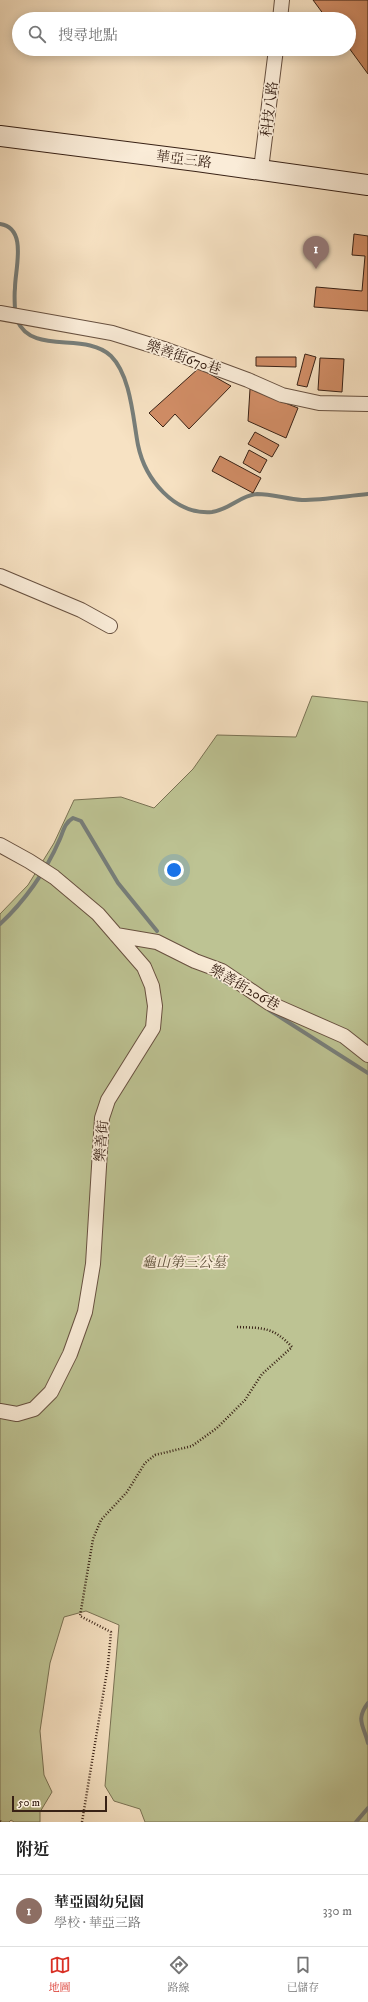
<!DOCTYPE html>
<html lang="zh-TW">
<meta charset="utf-8">
<style>
body{margin:0;font-family:"IM FELL DW Pica","Noto Serif TC",serif;background:#f2f2f2;color:#222}
.scale{position:absolute;left:12px;bottom:10px;width:95px;box-sizing:border-box;padding-left:4px;border:2px solid #382115;border-top:0;font-size:11px;line-height:14px;white-space:nowrap;color:#382115;-webkit-text-stroke:3px #faecd8;paint-order:stroke}
.you{position:absolute;left:174px;top:870px;width:14px;height:14px;margin:-10px;border:3px solid #fff;border-radius:50%;background:#1a73e8;box-shadow:0 0 0 6px #1a73e833}
.badge{display:grid;place-items:center;width:26px;height:26px;border-radius:50%;background:#d93025;color:#fff;font-size:13px;font-weight:700}
.pin{position:absolute;translate:-50% -33px;filter:drop-shadow(0 1px 2px #0008)}
.pin::after{content:'';position:absolute;top:21px;width:14px;height:12px;background:inherit;clip-path:polygon(0 0,100% 0,50% 100%)}
.list{margin:0;padding:0;list-style:none}
h2{display:flex;justify-content:space-between;align-items:center;height:52px;margin:0;padding:0 16px;font-size:17px}
h2 small{font-size:13px;font-weight:400;color:#767676}
.list li{display:grid;grid-template-columns:26px 1fr auto;gap:12px;align-items:center;box-sizing:border-box;height:72px;padding:0 16px;border-top:1px solid #e0e0e0}
.list b{display:block;font-size:15px;white-space:nowrap}
.list p{margin:0;font-size:13px;white-space:nowrap;color:#767676}
.list em{font-size:13px;font-style:normal;color:#767676}
.icon{flex:none;width:22px;height:22px;fill:none;stroke:currentColor;stroke-width:2;stroke-linecap:round;stroke-linejoin:round}
.map{position:relative;flex:none;width:368px;height:1822px;overflow:hidden}
.search{position:absolute;background:#fff;box-shadow:0 2px 10px #0003;left:12px;right:12px;top:12px;height:44px;display:flex;align-items:center;gap:10px;box-sizing:border-box;padding:0 14px;border-radius:22px;color:#767676;font-size:15px}
.sheet{height:124px;background:#fff}
nav{display:flex;justify-content:space-around;align-items:center;box-sizing:border-box;height:56px;border-top:1px solid #e0e0e0;background:#fff;font-size:11px;color:#767676}
nav a{display:grid;justify-items:center;gap:2px}
nav .on{color:#d93025}
.map>svg:first-child{display:block}
.green{fill:#bdc393;stroke:#7a7254}
.lines{fill:none;stroke-linecap:round;stroke-linejoin:round}
.stream{stroke:#777e7a;stroke-width:4}
.building{fill:#d18d66;stroke:#382115}
.street-casing{stroke:#685140;stroke-width:16}
.secondary-casing{stroke:#382115;stroke-width:22}
.path{stroke:#382115;stroke-width:2.5;stroke-dasharray:1 2;stroke-linecap:butt}
.street{stroke:#faecd8;stroke-width:14}
.secondary{stroke:#faecd8;stroke-width:20}
.labels{text-anchor:middle;stroke-width:3.5;stroke-linejoin:round;paint-order:stroke}
.street-label{font-size:14px;fill:#382115;stroke:#faecd8}
.park-label{font-size:14px;font-style:italic;fill:#60523b;stroke:#faecd8}
</style>
<div class="map">
<svg width="368" height="1822" viewBox="0 0 368 1822">
<rect width="100%" height="100%" fill="#f7e2c3"/>
<filter id="stains"><feTurbulence type="fractalNoise" baseFrequency=".005" numOctaves="4"/><feColorMatrix values="0 0 0 0 .2 0 0 0 0 .09 0 0 0 0 .02 0 0 0 .5 -.17"/></filter>
<radialGradient id="worn" r=".72"><stop offset=".6" stop-color="#630" stop-opacity="0"/><stop offset="1" stop-color="#630" stop-opacity=".3"/></radialGradient>
<!-- green -->
<path class="green" d="M 312,696 L 368,702 L 368,1822 L 145,1822 L 140,1809 L 114,1801 L 105,1786 L 119,1625 L 86,1611 L 64,1617 L 50,1663 L 40,1731 L 44,1775 L 52,1792 L 40,1812 L 40,1822 L 14,1822 L 11,1820 L 9,1822 L 0,1822 L 0,914 L 28,885 L 54,843 L 74,800 L 121,797 L 154,808 L 193,769 L 217,735 L 296,737 Z"/>
<g class="lines">
<!-- stream -->
<path class="stream" d="M 0,224 C 28,228 15,269 15,288 C 14,296 15,305 15,313
M 17,320 C 32,356 85,331 111,356 C 131,376 133,419 138,445 C 145,479 174,515 212,512 C 229,510 241,495 257,494 C 273,494 286,499 302,500 C 323,500 346,496 368,494
M 0,924 C 24,902 46,871 59,841 C 63,833 64,823 73,818 L 81,821 L 118,883 L 157,931
M 216,976 L 230,985
M 269,1010 L 368,1073
M 368,1703 C 355,1720 364,1726 368,1743
M 356,1822 L 368,1808"/>
</g>
<!-- building -->
<path class="building" d="M 313,0 L 368,0 L 368,74 L 349,48 L 349,19 L 327,19 Z
M 354,234 L 368,236 L 368,311 L 314,307 L 316,287 L 362,291 L 365,256 L 352,255 Z
M 305,354 L 316,357 L 307,387 L 297,385 Z
M 256,357 L 296,357 L 296,367 L 256,366 Z
M 320,358 L 344,359 L 342,392 L 318,390 Z
M 199,368 L 231,386 L 189,429 L 175,414 L 163,427 L 149,413 Z
M 250,389 L 298,408 L 286,438 L 248,421 Z
M 255,432 L 279,445 L 272,457 L 248,444 Z
M 249,450 L 267,460 L 260,473 L 243,463 Z
M 220,456 L 261,478 L 253,493 L 212,471 Z"/>
<g class="lines">
<!-- street casing -->
<g class="street-casing">
<path id="street" d="M 280,19 L 282,0
M 261,169 L 276,49
M 0,313 L 112,333 L 167,350 L 248,380 L 282,395 L 319,403 L 367,404
M 0,576 L 81,610 L 110,626
M 0,845 L 29,861 L 54,877 L 98,914 L 144,967 L 152,986 L 155,1006 L 153,1028 L 108,1100 L 102,1118 L 93,1264 L 85,1312 L 70,1354 L 51,1392 L 34,1409 L 17,1414 L 0,1411
M 116,935 L 157,942 L 195,961 L 222,971 L 269,1003 L 344,1036 L 368,1055"/>
</g>
<!-- secondary casing -->
<g class="secondary-casing">
<path id="secondary" d="M 0,136 L 197,161 L 368,185"/>
</g>
<!-- path -->
<path class="path" d="M 0,1821 L 1,1822
M 82,1822 L 108,1665 L 111,1632 L 80,1616 L 93,1539 L 101,1520 L 127,1492 L 145,1463 L 155,1455 L 192,1446 L 217,1428 L 245,1400 L 262,1374 L 292,1347 C 273,1327 264,1328 237,1327"/>
<!-- street -->
<use href="#street" class="street"/>
<!-- secondary -->
<use href="#secondary" class="secondary"/>
</g>
<g class="labels">
<!-- street labels -->
<g class="street-label">
<text transform="translate(269 109) rotate(-83)" y="5">科技八路</text>
<text transform="translate(184 159) rotate(7)" y="5">華亞三路</text>
<text transform="translate(184 357) rotate(19)" y="5">樂善街670巷</text>
<text transform="translate(245 987) rotate(30)" y="5">樂善街206巷</text>
<text transform="translate(101 1141) rotate(-85)" y="5">樂善街</text>
</g>
<!-- park labels -->
<g class="park-label">
<text x="184" y="1267">龜山第三公墓</text>
</g>
</g>
<rect width="100%" height="100%" filter="url(#stains)"/>
<rect width="100%" height="100%" fill="url(#worn)"/>
</svg>
<div class="scale">50 m</div>
<div class="you"></div>
<div class="pin badge" style="left:316px;top:269px;background:#8d6e63">1</div>
<div class="search"><svg class="icon" aria-label="search" viewBox="0 0 24 24"><circle cx="10" cy="10" r="6"/><path d="M15 15l6 6"/></svg>搜尋地點</div>
</div>
<section class="sheet">
<h2>附近<small></small></h2>
<ul class="list">
<li><span class="badge" style="background:#8d6e63">1</span><div><b>華亞園幼兒園</b><p>學校 · 華亞三路</p></div><em>330 m</em></li>
</ul>
</section>
<nav>
<a class="on"><svg class="icon" aria-label="map" viewBox="0 0 24 24"><path d="M3 6l6-2 6 2 6-2v14l-6 2-6-2-6 2zM9 4v14M15 6v14"/></svg>地圖</a>
<a><svg class="icon" aria-label="directions" viewBox="0 0 24 24"><path d="M12 3l9 9-9 9-9-9zM9 14v-3h6M13 9l2 2-2 2"/></svg>路線</a>
<a><svg class="icon" aria-label="saved" viewBox="0 0 24 24"><path d="M7 4h10v16l-5-4-5 4z"/></svg>已儲存</a>
</nav>
